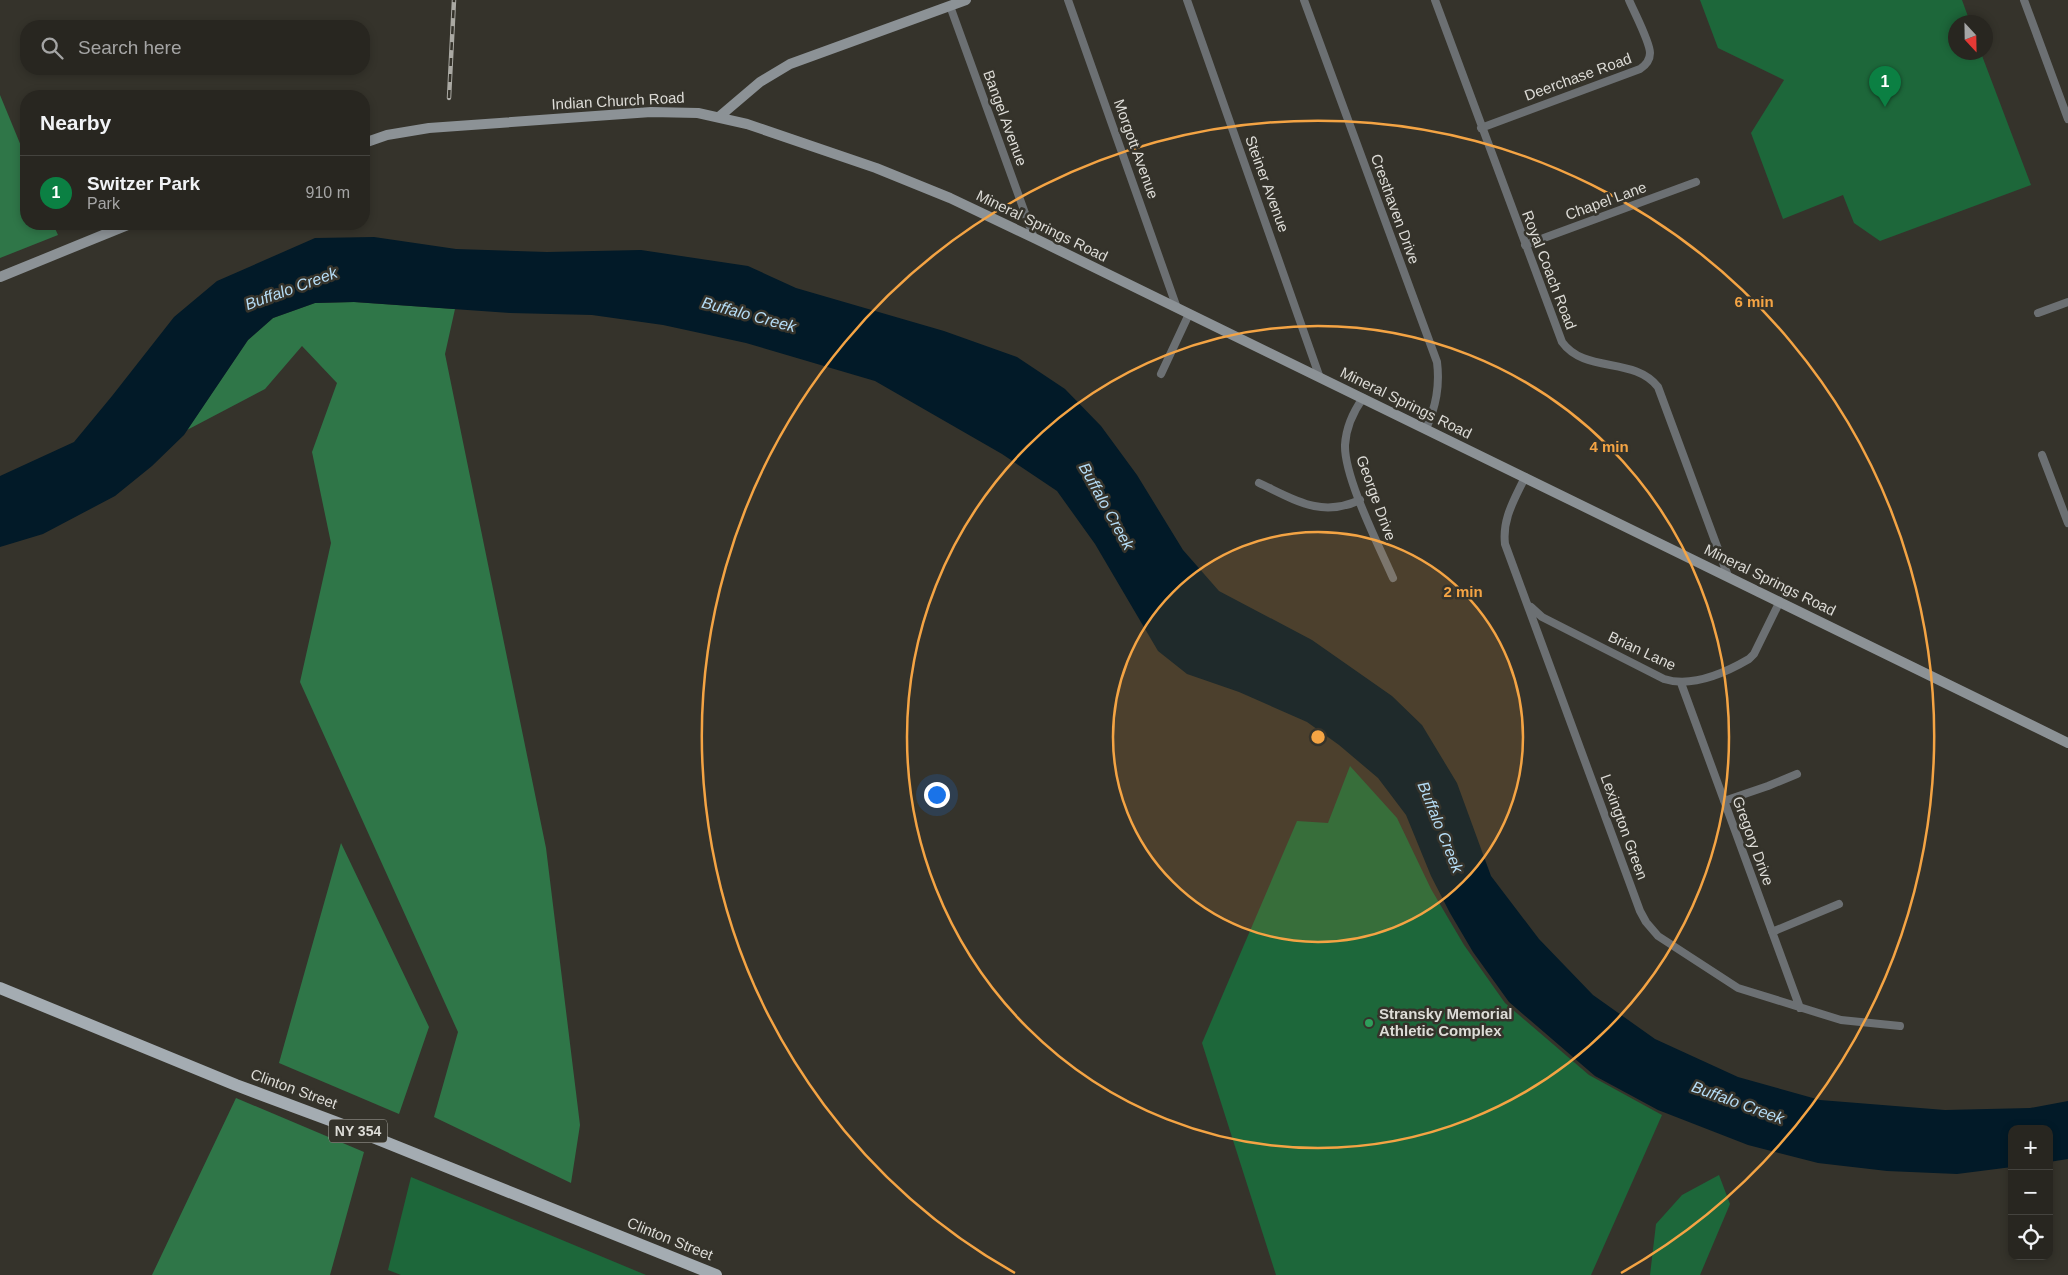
<!DOCTYPE html>
<meta charset="utf-8">
<style>
body{margin:0;font-family:Arial,sans-serif;background:#302e29;color:#f1f3f6}
.controls{position:absolute;right:15px;bottom:15px;display:grid;overflow:hidden;border-radius:10px;box-shadow:0 2px 8px #0003}
.controls button{width:45px;height:45px;display:grid;place-items:center;padding:0;border:0;border-bottom:1px solid #44433e;background:#282620;color:#f1f3f6;font:25px sans-serif}
.compass{position:absolute;left:1948px;top:15px;width:45px;height:45px;border-radius:50%;background:#282620;box-shadow:0 2px 8px #0003;rotate:158deg}
.you{position:absolute;left:936px;top:794px;width:18px;height:18px;margin:-12px;border:4px solid #fff;border-radius:50%;background:#1a73e8;box-shadow:0 0 0 8px #1a73e833}
.badge{display:grid;place-items:center;width:32px;height:32px;border-radius:50%;background:#0b8043;color:#fff;font-size:16px;font-weight:700}
.pin{position:absolute;translate:-50% -41px;filter:drop-shadow(0 1px 2px #0008)}
.pin::after{content:'';position:absolute;top:26px;width:18px;height:15px;background:inherit;clip-path:polygon(0 0,100% 0,50% 100%)}
.list{margin:0;padding:0;list-style:none}
h2{display:flex;justify-content:space-between;align-items:center;height:65px;margin:0;padding:0 20px;font-size:21px}
h2 small{font-size:16px;font-weight:400;color:#a5a5a5}
.list li{display:grid;grid-template-columns:32px 1fr auto;gap:15px;align-items:center;box-sizing:border-box;height:75px;padding:0 20px;border-top:1px solid #44433e}
.list b{display:block;font-size:19px;white-space:nowrap}
.list p{margin:0;font-size:16px;white-space:nowrap;color:#a5a5a5}
.list em{font-size:16px;font-style:normal;color:#a5a5a5}
.icon{flex:none;width:28px;height:28px;fill:none;stroke:currentColor;stroke-width:2;stroke-linecap:round;stroke-linejoin:round}
.map{position:relative;flex:none;width:2068px;height:1275px;overflow:hidden}
.search{position:absolute;background:#282620;box-shadow:0 2px 8px #0003;left:20px;top:20px;width:350px;height:55px;display:flex;align-items:center;gap:12px;box-sizing:border-box;padding:0 18px;border-radius:20px;color:#a5a5a5;font-size:19px}
.panel{position:absolute;background:#282620;box-shadow:0 2px 8px #0003;left:20px;top:90px;width:350px;height:140px;border-radius:20px}
.map>svg:first-child{display:block}
.green{fill:#1d673a}
.forest{fill:#2f7648}
.water{fill:#021a28}
.lines{fill:none;stroke-linecap:round;stroke-linejoin:round}
.street{stroke:#6c7073;stroke-width:8}
.secondary{stroke:#8c9296;stroke-width:10}
.primary{stroke:#a4acb2;stroke-width:12}
.rail-casing{stroke:#aaa9a3;stroke-width:4.5}
.rail{stroke:#35332b;stroke-width:2.5;stroke-dasharray:8;stroke-linecap:butt}
.ring{fill:none;stroke:#f4a444;stroke-width:2.5}
.leisure-dot{fill:#2e9e5b;stroke:#35332b;stroke-width:2}
.labels{text-anchor:middle;stroke-width:5;stroke-linejoin:round;paint-order:stroke}
.shield{fill:#35332b;stroke:#aba9a3;stroke-width:1}
.shield-label{font-size:14px;font-weight:bold;fill:#dddcd7}
.street-label{font-size:15px;fill:#dddcd7;stroke:#35332b}
.poi-label{font-size:15px;font-weight:bold;fill:#dddcd7;stroke:#35332b;text-anchor:start}
.water-label{font-size:16px;font-style:italic;fill:#b5dcf5;stroke:#35332b}
.centre{fill:#f4a444;stroke:#35332b;stroke-width:2.5}
.ring-label{font-size:15px;text-anchor:middle;font-weight:bold;fill:#f4a444;stroke:#35332b;stroke-width:5;stroke-linejoin:round;paint-order:stroke}
</style>
<div class="map">
<svg width="2068" height="1275" viewBox="0 0 2068 1275">
<rect width="100%" height="100%" fill="#35332b"/>
<!-- green -->
<path class="green" d="M 1700,0 L 1962,0 L 1970,22 L 1956,22 L 1956,52 L 1981,53 L 2031,185 L 1880,241 L 1854,223 L 1843,195 L 1783,219 L 1751,133 L 1784,80 L 1718,48 Z
M 1350,766 L 1397,818 L 1431,889 L 1464,945 L 1505,1003 L 1589,1075 L 1662,1115 L 1591,1275 L 1276,1275 L 1202,1043 L 1297,821 L 1328,823 Z
M 1719,1175 L 1730,1204 L 1700,1275 L 1650,1275 L 1656,1224 L 1682,1195 Z
M 411,1177 L 646,1275 L 401,1275 L 388,1270 Z"/>
<!-- forest -->
<path class="forest" d="M 0,95 L 26,158 L 26,224 L 53,224 L 58,235 L 0,258 Z
M 354,302 L 455,309 L 445,354 L 546,848 L 580,1125 L 571,1183 L 434,1117 L 458,1032 L 300,682 L 331,543 L 312,452 L 337,383 L 302,346 L 265,389 L 187,430 L 248,340 L 273,318 L 315,303 Z
M 341,843 L 429,1027 L 399,1114 L 279,1063 Z
M 236,1098 L 364,1152 L 330,1275 L 152,1275 Z"/>
<!-- water -->
<path class="water" d="M 374,237 L 456,249 L 547,252 L 641,250 L 748,266 L 796,288 L 944,331 L 1017,357 L 1065,389 L 1101,426 L 1137,475 L 1183,550 L 1219,591 L 1312,640 L 1392,696 L 1422,725 L 1457,783 L 1491,876 L 1539,939 L 1593,995 L 1655,1039 L 1738,1077 L 1820,1100 L 1945,1110 L 2030,1108 L 2068,1101 L 2068,1159 L 2049,1162 L 2049,1129 L 2012,1129 L 2012,1167 L 1957,1174 L 1887,1171 L 1818,1163 L 1748,1145 L 1658,1110 L 1595,1076 L 1509,1002 L 1473,952 L 1450,913 L 1431,876 L 1406,815 L 1378,778 L 1339,745 L 1307,722 L 1239,692 L 1187,674 L 1158,651 L 1095,544 L 1057,491 L 1002,454 L 875,381 L 746,343 L 663,325 L 592,315 L 510,313 L 354,302 L 315,303 L 273,318 L 248,340 L 184,435 L 152,466 L 115,496 L 43,534 L 0,547 L 0,476 L 74,442 L 112,396 L 174,317 L 217,281 L 315,238 Z"/>
<g class="lines">
<!-- street -->
<path class="street" d="M 1068,0 L 1177,308
M 1187,0 L 1320,378
M 1304,0 L 1437,362 C 1440,386 1436,406 1426,429
M 1435,0 L 1562,342 C 1585,374 1634,356 1658,387 L 1728,576
M 2024,0 L 2068,119
M 950,6 L 1034,238
M 1481,128 L 1640,69 C 1646,65 1650,60 1650,53 C 1650,42 1634,12 1629,0
M 1525,245 L 1696,182
M 2038,313 L 2068,302
M 1161,374 L 1189,314
M 1363,398 C 1353,412 1346,428 1345,445 C 1344,477 1379,546 1393,578
M 2042,455 L 2068,523
M 1525,477 C 1515,499 1502,518 1505,544 L 1640,911 L 1646,922 L 1658,936 L 1738,988 L 1841,1020 L 1900,1026
M 1259,483 C 1295,500 1321,518 1360,500
M 1531,607 L 1542,617 L 1664,679 C 1692,688 1725,673 1749,659 L 1754,654 L 1780,601
M 1681,683 L 1800,1008
M 1724,801 L 1768,786 L 1797,774
M 1772,932 L 1839,904"/>
<!-- secondary -->
<path class="secondary" d="M 720,116 L 760,82 L 790,64 L 966,0
M 364,143 L 387,135 L 429,128 L 651,112 L 698,113 L 747,124 L 876,168 L 950,198 L 1034,238 L 2068,743
M 0,277 L 130,224"/>
<!-- primary -->
<path class="primary" d="M 0,988 L 236,1085 L 343,1125 L 716,1275"/>
<!-- rail casing -->
<g class="rail-casing">
<path id="rail" d="M 449,98 L 454,0"/>
</g>
<!-- rail -->
<use href="#rail" class="rail"/>
</g>
<!-- distance rings -->
<circle cx="1318" cy="737" r="205" fill="#f4a444" fill-opacity=".12"/>
<g class="ring">
<circle cx="1318" cy="737" r="205"/>
<circle cx="1318" cy="737" r="411"/>
<path d="M1015 1273A616 616 0 1 1 1621 1273"/>
</g>
<!-- markers -->
<circle class="leisure-dot" cx="1369" cy="1023" r="5"/>
<g class="labels">
<!-- shield labels -->
<rect class="shield" x="329" y="1119.5" width="58" height="23" rx="4"/>
<g class="shield-label">
<text x="358" y="1136">NY 354</text>
</g>
<!-- street labels -->
<g class="street-label">
<text transform="translate(1578 77) rotate(-20)" y="5">Deerchase Road</text>
<text transform="translate(618 101) rotate(-3)" y="5">Indian Church Road</text>
<text transform="translate(1005 118) rotate(70)" y="5">Bangel Avenue</text>
<text transform="translate(1136 149) rotate(70)" y="5">Morgott Avenue</text>
<text transform="translate(1267 184) rotate(70)" y="5">Steiner Avenue</text>
<text transform="translate(1606 201) rotate(-20)" y="5">Chapel Lane</text>
<text transform="translate(1395 209) rotate(70)" y="5">Cresthaven Drive</text>
<text transform="translate(1042 226) rotate(26)" y="5">Mineral Springs Road</text>
<text transform="translate(1549 270) rotate(69)" y="5">Royal Coach Road</text>
<text transform="translate(1406 403) rotate(26)" y="5">Mineral Springs Road</text>
<text transform="translate(1376 498) rotate(70)" y="5">George Drive</text>
<text transform="translate(1770 580) rotate(26)" y="5">Mineral Springs Road</text>
<text transform="translate(1642 651) rotate(25)" y="5">Brian Lane</text>
<text transform="translate(1624 827) rotate(70)" y="5">Lexington Green</text>
<text transform="translate(1753 841) rotate(70)" y="5">Gregory Drive</text>
<text transform="translate(294 1089) rotate(20)" y="5">Clinton Street</text>
<text transform="translate(670 1239) rotate(22)" y="5">Clinton Street</text>
</g>
<!-- poi labels -->
<g class="poi-label">
<text x="1379" y="1019">Stransky Memorial<tspan x="1379" dy="17">Athletic Complex</tspan></text>
</g>
<!-- water labels -->
<g class="water-label">
<text transform="translate(291 288) rotate(-20)" y="6">Buffalo Creek</text>
<text transform="translate(749 314) rotate(15)" y="6">Buffalo Creek</text>
<text transform="translate(1107 506) rotate(61)" y="6">Buffalo Creek</text>
<text transform="translate(1441 827) rotate(68)" y="6">Buffalo Creek</text>
<text transform="translate(1738 1102) rotate(20)" y="6">Buffalo Creek</text>
</g>
</g>
<circle cx="1318" cy="737" r="8" class="centre"/>
<g class="ring-label">
<text x="1754" y="307">6 min</text>
<text x="1609" y="452">4 min</text>
<text x="1463" y="597">2 min</text>
</g>
</svg>
<div class="controls">
<button>+</button>
<button>−</button>
<button><svg class="icon" aria-label="locate" viewBox="0 0 24 24"><circle cx="12" cy="12" r="6"/><path d="M12 2v4M12 18v4M2 12h4M18 12h4"/></svg></button>
</div>
<svg class="compass" viewBox="-18 -18 36 36"><path d="M0-13l5 13h-10z" fill="#e53935"/><path d="M0 13l5-13h-10z" fill="#a5a5a5"/></svg>
<div class="you"></div>
<div class="pin badge" style="left:1885px;top:107px">1</div>
<div class="search"><svg class="icon" aria-label="search" viewBox="0 0 24 24"><circle cx="10" cy="10" r="6"/><path d="M15 15l6 6"/></svg>Search here</div>
<section class="panel">
<h2>Nearby<small></small></h2>
<ul class="list">
<li><span class="badge">1</span><div><b>Switzer Park</b><p>Park</p></div><em>910 m</em></li>
</ul>
</section>
</div>
